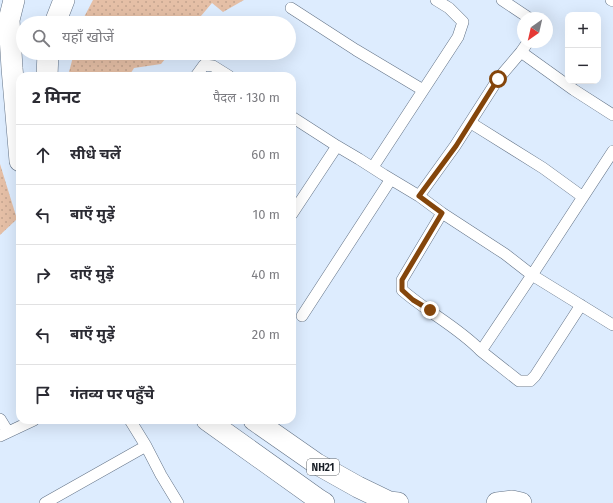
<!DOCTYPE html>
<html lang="hi">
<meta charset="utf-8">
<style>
body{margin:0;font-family:"Fira Sans","Noto Sans Devanagari",sans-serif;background:#f2f2f3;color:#2b2b33}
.controls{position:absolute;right:12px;top:12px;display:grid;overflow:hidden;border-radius:8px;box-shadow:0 4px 16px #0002}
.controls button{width:36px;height:36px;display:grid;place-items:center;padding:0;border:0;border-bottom:1px solid #e1e1e2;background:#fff;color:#2b2b33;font:20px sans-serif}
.compass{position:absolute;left:517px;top:12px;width:36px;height:36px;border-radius:50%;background:#fff;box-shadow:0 4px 16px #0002;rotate:214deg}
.stop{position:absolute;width:12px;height:12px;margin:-9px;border:3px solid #84450a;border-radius:50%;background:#fff}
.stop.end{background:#84450a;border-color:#fff;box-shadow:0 1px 4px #0008}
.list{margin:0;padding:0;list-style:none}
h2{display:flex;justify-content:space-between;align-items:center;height:52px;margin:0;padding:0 16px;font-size:17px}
h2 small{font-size:13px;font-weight:400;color:#7c7c81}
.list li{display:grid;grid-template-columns:26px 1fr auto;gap:12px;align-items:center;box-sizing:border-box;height:60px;padding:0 16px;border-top:1px solid #e1e1e2}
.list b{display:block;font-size:15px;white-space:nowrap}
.list em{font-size:13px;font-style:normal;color:#7c7c81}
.icon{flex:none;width:22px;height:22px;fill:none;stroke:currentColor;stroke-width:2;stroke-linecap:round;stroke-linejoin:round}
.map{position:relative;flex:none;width:613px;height:503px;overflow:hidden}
.search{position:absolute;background:#fff;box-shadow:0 4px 16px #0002;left:16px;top:16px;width:280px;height:44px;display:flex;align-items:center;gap:10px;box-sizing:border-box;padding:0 14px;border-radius:22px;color:#7c7c81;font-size:15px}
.panel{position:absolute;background:#fff;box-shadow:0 4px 16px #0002;left:16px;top:72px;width:280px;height:352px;border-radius:12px}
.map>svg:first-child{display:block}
.grass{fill:url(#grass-dots)}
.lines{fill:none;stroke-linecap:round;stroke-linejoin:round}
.street-casing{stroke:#637387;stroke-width:12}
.highway-casing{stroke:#637387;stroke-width:22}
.street{stroke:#fff;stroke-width:11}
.highway{stroke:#fff;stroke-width:21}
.route{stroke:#84450a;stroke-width:5}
.labels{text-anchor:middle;stroke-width:3.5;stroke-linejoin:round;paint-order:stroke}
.shield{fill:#fff;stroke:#5d6267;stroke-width:1}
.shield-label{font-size:10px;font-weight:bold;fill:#181e26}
</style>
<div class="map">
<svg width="613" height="503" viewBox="0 0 613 503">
<defs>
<pattern id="grass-dots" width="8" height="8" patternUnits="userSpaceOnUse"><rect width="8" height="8" fill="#e5bfa6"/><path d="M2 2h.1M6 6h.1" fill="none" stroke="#c4a48f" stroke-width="1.8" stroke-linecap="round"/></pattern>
</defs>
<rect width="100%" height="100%" fill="#ddecfe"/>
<!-- grass -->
<path class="grass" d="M 93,0 L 244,0 L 223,12 L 212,3 L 195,23 L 81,23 Z
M 74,53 L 170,53 L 161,64 L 134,68 L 129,76 L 68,76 Z
M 0,164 L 17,219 L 0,235 Z"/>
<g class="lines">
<!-- street casing -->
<g class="street-casing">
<path id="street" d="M 502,0 L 529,18
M 611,0 L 613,1
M 291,8 L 356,50 L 423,90
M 521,52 L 574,90 L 613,115
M 196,76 L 204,65 L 213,66 L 229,76
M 292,117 L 337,146 L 359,159 L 384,175 L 419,196 L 442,213 L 505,254 L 532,275 L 613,325
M 471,123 L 543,168 L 583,197
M 373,167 L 458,37 L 463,22 L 449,8 L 436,0
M 419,196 L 455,146 L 498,79 L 521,52 L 528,42
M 442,213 L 402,280 L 402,290 C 427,312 458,327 481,351 L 532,275 L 613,151
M 292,214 L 337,146
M 302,316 L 391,179
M 481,351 L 519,381 L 530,381 L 535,376 L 581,305
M 0,419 L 8,432
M 130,420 L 146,446 L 161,475 L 178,503
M 0,436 L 34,420
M 45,503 L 146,446"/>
</g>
<!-- highway casing -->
<g class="highway-casing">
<path id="highway" d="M 14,0 L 9,20 L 12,68 L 20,161
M 55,23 L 64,0
M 47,76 L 48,53
M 207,420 L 319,500 L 324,503
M 254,420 L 317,464 L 358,487 L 389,502 L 398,503
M 497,503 L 512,501 L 521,503"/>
</g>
<!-- street -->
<use href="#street" class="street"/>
<!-- highway -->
<use href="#highway" class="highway"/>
</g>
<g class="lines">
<!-- route -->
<path class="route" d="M 430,310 L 413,300 L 402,290 L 402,280 L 442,213 L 419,196 L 456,146 L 498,79"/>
</g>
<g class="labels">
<!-- shield labels -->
<rect class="shield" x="307" y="459" width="32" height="16" rx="3"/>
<g class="shield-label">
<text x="323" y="471">NH21</text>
</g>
</g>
</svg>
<div class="controls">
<button>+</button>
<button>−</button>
</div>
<svg class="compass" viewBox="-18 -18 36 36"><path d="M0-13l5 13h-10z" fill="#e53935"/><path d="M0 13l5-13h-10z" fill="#7c7c81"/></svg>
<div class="stop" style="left:498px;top:79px"></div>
<div class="stop end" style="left:430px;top:310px"></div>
<div class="search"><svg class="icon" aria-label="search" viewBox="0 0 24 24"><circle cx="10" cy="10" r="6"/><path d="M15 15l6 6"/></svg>यहाँ खोजें</div>
<section class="panel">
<h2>2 मिनट<small>पैदल · 130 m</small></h2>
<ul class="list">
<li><svg class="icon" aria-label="ahead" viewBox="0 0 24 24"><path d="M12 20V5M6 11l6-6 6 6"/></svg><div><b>सीधे चलें</b></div><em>60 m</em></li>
<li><svg class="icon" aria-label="left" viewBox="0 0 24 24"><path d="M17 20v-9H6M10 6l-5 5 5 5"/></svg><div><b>बाएँ मुड़ें</b></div><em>10 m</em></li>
<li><svg class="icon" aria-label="right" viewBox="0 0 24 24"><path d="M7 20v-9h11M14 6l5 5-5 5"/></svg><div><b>दाएँ मुड़ें</b></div><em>40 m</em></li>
<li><svg class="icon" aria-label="left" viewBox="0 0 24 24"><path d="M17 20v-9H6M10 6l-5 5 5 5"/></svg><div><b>बाएँ मुड़ें</b></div><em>20 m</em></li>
<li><svg class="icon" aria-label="arrive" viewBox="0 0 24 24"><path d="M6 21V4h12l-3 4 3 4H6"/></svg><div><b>गंतव्य पर पहुँचे</b></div></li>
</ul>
</section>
</div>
